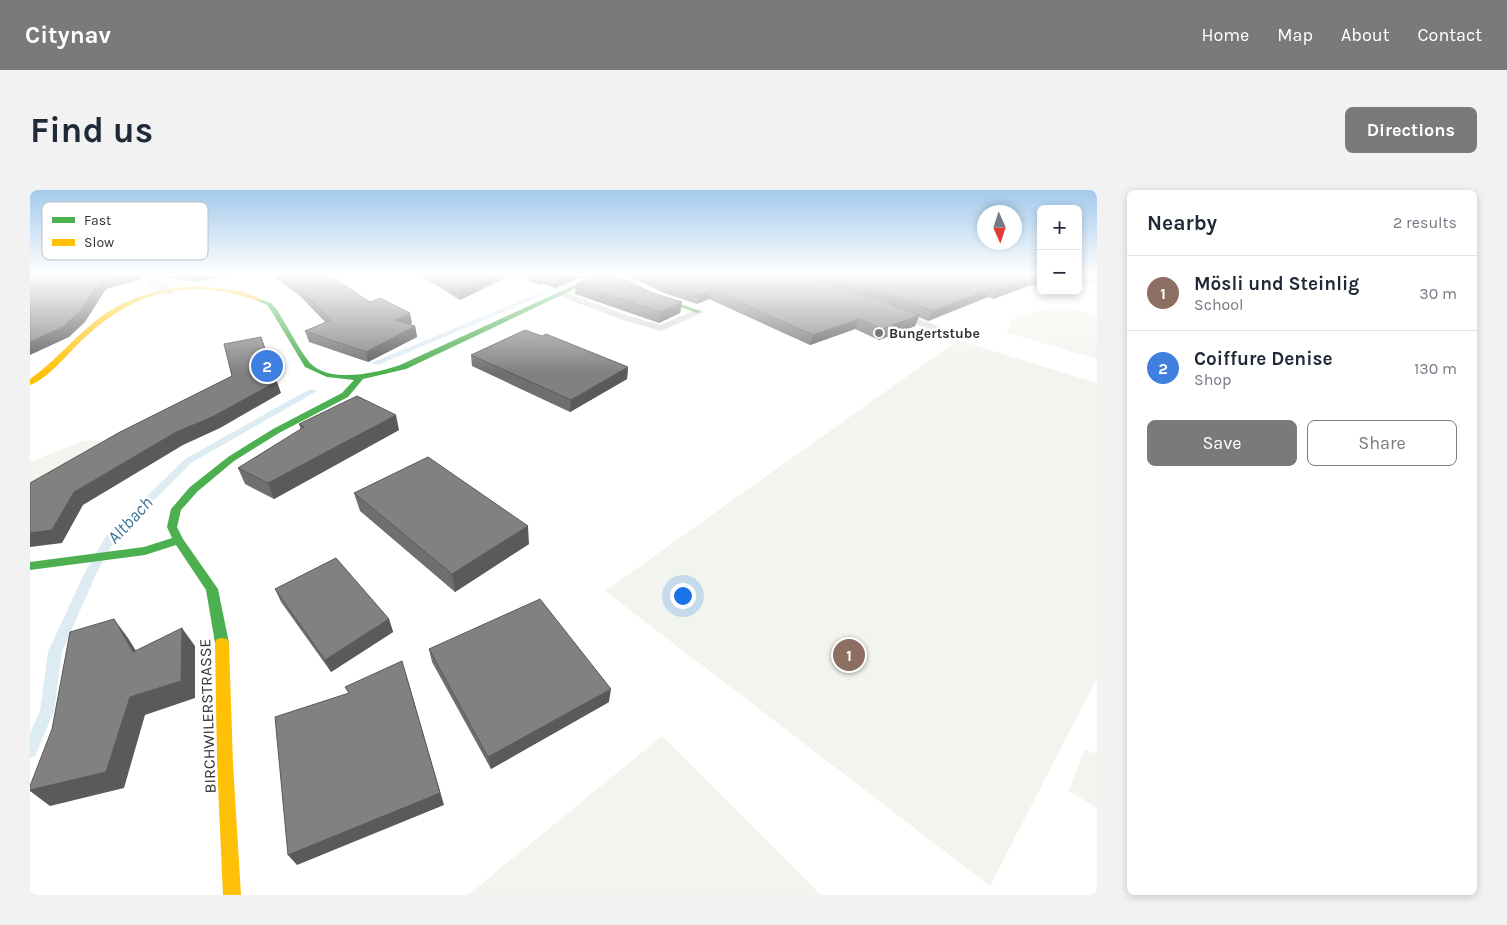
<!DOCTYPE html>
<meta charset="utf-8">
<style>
body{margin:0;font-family:Karla,sans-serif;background:#f2f2f3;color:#1f2937}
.controls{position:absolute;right:15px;top:15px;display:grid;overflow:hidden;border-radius:8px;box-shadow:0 2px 8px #0003}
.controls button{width:45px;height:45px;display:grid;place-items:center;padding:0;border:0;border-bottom:1px solid #e0e1e3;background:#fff;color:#1f2937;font:25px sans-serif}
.compass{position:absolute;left:947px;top:15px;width:45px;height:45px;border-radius:50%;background:#fff;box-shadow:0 2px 8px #0003;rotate:177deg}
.you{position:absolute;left:652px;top:405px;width:18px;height:18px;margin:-12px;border:4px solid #fff;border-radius:50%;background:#1a73e8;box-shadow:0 0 0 8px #1a73e833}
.badge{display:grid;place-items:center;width:32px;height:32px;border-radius:50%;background:#7a7a7a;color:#fff;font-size:16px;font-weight:700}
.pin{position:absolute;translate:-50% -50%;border:2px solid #fff;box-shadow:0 1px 5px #0006}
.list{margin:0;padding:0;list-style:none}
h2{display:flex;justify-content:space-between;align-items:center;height:65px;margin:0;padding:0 20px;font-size:21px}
h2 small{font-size:16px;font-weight:400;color:#747a83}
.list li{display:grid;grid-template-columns:32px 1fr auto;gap:15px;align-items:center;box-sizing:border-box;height:75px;padding:0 20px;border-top:1px solid #e0e1e3}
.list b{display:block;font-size:19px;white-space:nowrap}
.list p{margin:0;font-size:16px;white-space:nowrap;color:#747a83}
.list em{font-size:16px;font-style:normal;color:#747a83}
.actions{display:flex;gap:10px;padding:15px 20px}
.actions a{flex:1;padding:11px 0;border:1px solid #7a7a7a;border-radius:8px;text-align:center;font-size:18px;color:#7a7a7a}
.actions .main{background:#7a7a7a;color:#fff}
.map{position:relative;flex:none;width:1067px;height:705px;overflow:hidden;border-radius:8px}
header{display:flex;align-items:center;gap:30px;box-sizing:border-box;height:70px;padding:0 25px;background:#7a7a7a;color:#fff}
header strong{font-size:24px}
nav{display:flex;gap:28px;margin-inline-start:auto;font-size:18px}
.intro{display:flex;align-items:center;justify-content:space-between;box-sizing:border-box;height:120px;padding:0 30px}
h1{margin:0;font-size:35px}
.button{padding:12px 22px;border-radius:8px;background:#7a7a7a;color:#fff;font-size:18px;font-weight:700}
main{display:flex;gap:30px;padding:0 30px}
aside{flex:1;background:#fff;border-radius:8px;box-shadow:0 2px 8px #0003}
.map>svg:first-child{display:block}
.green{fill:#f1f5ed}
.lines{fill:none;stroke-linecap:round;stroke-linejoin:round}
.stream{fill:#ddebf3;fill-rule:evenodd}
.lane{fill:#d7d7d7;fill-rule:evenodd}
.street{fill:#d7d7d7;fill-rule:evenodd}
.fast{fill:#4caf50;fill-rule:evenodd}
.slow{fill:#ffc107;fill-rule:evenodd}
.wall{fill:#6f6f6f}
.shaded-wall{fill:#5a5a5a}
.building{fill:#818181;stroke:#5a5a5a}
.poi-dot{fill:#7a7a7a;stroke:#fff;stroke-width:2}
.labels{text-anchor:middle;stroke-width:5;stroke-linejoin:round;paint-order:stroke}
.far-poi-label{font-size:14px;font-weight:bold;fill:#333;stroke:#fff;text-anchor:start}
.street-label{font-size:16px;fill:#333;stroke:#fff}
.water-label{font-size:18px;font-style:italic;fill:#3f7597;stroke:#fff}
.key{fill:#fff;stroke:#c2c2c2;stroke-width:1}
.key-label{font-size:14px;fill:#333}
</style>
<header>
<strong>Citynav</strong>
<nav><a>Home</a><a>Map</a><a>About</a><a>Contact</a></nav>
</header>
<div class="intro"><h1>Find us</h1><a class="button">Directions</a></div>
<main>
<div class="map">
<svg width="1067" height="705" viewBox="0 0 1067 705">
<rect width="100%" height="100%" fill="#fff"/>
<!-- green -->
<path class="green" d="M 1032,118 L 1067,124 L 1067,169 L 976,142 L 982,129 C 1001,121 1011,119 1032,118 Z
M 928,150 L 1067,193 L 1067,488 L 960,696 L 575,401 Z
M 77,250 L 0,295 L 0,272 L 52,251 Z
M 632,546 L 791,705 L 438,705 Z
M 1067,558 L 1067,618 L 1039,601 L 1055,559 L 1064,564 Z"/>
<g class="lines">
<!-- stream -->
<path class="stream" d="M 555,84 L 563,84 L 348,175 L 341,173 Z
M 280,199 L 287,201 L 161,273 L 84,351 L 66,384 L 32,462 L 24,521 L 5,566 L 0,568 L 0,543 L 10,521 L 18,462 L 54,384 L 76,346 L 155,269 Z"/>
<!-- lane -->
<path class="lane" d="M 529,100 L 599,126 L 630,135 L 666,120 L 669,119 L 674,122 L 631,141 L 593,130 L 526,105 L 525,103 Z
M 867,121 L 932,145 L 933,147 L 928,150 L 924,149 L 864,126 L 862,124 Z"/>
<!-- street -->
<path class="street" d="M 111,84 L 126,84 L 145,101 L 143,104 C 131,107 118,93 111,84 Z
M 1048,84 L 1067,87 L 1067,95 L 1048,91 Z"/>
<!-- fast -->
<path class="fast" d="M 585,84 L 595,84 L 553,95 L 376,179 L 333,189 L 318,207 L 249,243 L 204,271 L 168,301 L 151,320 L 147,337 L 153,349 L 188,399 L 199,453 L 197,457 L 192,458 L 187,457 L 185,453 L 176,400 L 146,355 L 115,365 L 0,380 L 0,372 L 114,357 L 142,348 L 137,337 L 141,319 L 160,297 L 198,267 L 243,239 L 312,203 L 324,190 L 297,187 L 275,177 L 242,122 L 237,115 L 226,110 L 226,108 L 241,113 L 247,120 C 257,135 269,160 280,173 C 300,194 347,183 370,175 L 549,93 Z
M 615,102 L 619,102 L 672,122 L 667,123 L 615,104 Z"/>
<!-- slow -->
<path class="slow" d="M 169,96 L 210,101 L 231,109 L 228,111 C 216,107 204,103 191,101 C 134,92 89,114 49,153 C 36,166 17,189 0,195 L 0,189 C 23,173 41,151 63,133 C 94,107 130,98 169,96 Z
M 192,448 L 197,449 L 199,453 L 203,574 L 211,705 L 193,705 L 187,574 L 185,453 L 187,449 Z"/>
</g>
<!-- wall -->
<path class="wall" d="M 128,84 L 205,84 L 165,92 L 133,87 Z
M 240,84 L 297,84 L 340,112 L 382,133 L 379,134 L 385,136 L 387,147 L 338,172 L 279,152 L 275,141 L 296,133 L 270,106 Z
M 388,84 L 483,84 L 430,110 Z
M 484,84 L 567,84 L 546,89 L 525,98 L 513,94 L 509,95 Z
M 599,84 L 1011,84 L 1011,96 L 1001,95 L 963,109 L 958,107 L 898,131 L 889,127 L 885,136 L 849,150 L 825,139 L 780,155 L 679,109 L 667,114 L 634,103 L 599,86 Z
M 546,94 L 623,103 L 652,112 L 650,123 L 629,133 L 545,104 Z
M 441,165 L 598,177 L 597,189 L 540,222 L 442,176 Z
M 269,234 L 369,240 L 244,309 L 215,294 L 208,278 L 271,240 Z
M 324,303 L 499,354 L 425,402 L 330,321 Z
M 245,399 L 359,429 L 363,442 L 301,482 L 251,412 Z
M 399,459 L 579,512 L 461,579 L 402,472 Z"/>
<!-- shaded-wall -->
<path class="shaded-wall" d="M 94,84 L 110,84 L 113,89 L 76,99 L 55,132 L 39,147 L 0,165 L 0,152 L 71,90 Z
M 162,84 L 205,84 L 165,92 Z
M 464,84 L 483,84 L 430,110 L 429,100 Z
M 537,84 L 567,84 L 546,89 L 525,98 L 525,89 Z
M 512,85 L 513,94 L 509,95 L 509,86 Z
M 1006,86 L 1001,95 L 963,109 L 968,99 Z
M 962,98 L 958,107 L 898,131 L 902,121 Z
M 681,99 L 679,109 L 667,114 L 669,105 Z
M 652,112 L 650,123 L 629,133 L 630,122 Z
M 380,123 L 382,133 L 367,140 L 365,130 Z
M 889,125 L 885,136 L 849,150 L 852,139 Z
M 829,129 L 825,139 L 780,155 L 783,145 Z
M 385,136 L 387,147 L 338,172 L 336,162 Z
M 231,147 L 251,203 L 190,238 L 153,255 L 53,315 L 32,353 L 0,357 L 0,343 L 44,302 L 146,242 L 184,226 Z
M 598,177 L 597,189 L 540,222 L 541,210 Z
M 366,225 L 369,240 L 244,309 L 238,293 Z
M 498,336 L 499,354 L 425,402 L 422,384 Z
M 84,429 L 98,448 L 118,480 L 103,462 Z
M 359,429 L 363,442 L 301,482 L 295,470 Z
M 152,438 L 165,456 L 165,508 L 115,525 L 94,598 L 20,616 L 0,601 L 0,600 L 100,507 Z
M 376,484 L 414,615 L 267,675 L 258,665 Z
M 581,499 L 579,512 L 461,579 L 458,567 Z"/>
<!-- building -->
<path class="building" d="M 0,84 L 94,84 L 71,90 L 49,122 L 33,137 L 0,152 Z
M 250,84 L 297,84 L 340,112 L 350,108 L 380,123 L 365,130 L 385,136 L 336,162 L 275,141 L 301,130 L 268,97 Z
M 402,84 L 464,84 L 429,100 Z
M 504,84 L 537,84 L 525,89 L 512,85 L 509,86 Z
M 579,84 L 583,84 L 623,103 L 652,112 L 630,122 L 546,94 L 557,89 Z
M 614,84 L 768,84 L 849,110 L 889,125 L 852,139 L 829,129 L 783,145 L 681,99 L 669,105 L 635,94 Z
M 794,84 L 1011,84 L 1011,86 L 1006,86 L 968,99 L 962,98 L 902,121 L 856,103 Z
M 495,140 L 512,146 L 516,144 L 598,177 L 541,210 L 441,165 Z
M 231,147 L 246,192 L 184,226 L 146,242 L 44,302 L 22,340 L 0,343 L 0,293 L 90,242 L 202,186 L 194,154 Z
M 327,206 L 366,225 L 238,293 L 208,278 L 274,237 L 269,234 Z
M 398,267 L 498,336 L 422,384 L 324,303 Z
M 306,368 L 359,429 L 295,470 L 245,399 Z
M 510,409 L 581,499 L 458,567 L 399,459 Z
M 84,429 L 103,462 L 152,438 L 151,491 L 100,507 L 76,582 L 0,600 L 0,596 L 22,539 L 40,442 Z
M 372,471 L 410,603 L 258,665 L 245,527 L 319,503 L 315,497 Z"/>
<!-- sky -->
<linearGradient id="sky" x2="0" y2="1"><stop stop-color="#a3caec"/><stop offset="0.46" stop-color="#fff"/><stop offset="1" stop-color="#fff" stop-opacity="0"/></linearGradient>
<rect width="1067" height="183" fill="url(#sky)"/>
<!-- markers -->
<circle class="poi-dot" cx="849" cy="143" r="5"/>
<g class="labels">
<!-- far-poi labels -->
<g class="far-poi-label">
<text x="859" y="148">Bungertstube</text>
</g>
<!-- street labels -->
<g class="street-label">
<text transform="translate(177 526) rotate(-92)" y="6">BIRCHWILERSTRASSE</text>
</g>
<!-- water labels -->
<g class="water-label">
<text transform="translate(100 330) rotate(-47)" y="6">Altbach</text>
</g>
</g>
<!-- legend -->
<rect x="12" y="12" width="166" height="58" rx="8" class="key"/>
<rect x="22" y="27" width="23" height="6" fill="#4caf50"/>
<rect x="22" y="49" width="23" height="7" fill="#ffc107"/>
<g class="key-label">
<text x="54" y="35">Fast</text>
<text x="54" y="57">Slow</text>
</g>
</svg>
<div class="controls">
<button>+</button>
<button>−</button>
</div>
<svg class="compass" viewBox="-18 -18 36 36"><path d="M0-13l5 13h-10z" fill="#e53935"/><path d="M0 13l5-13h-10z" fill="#747a83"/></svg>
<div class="you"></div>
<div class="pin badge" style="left:819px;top:465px;background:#8d6e63">1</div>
<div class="pin badge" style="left:237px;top:176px;background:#3f7fe0">2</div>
</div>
<aside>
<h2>Nearby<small>2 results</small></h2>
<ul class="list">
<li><span class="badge" style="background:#8d6e63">1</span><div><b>Mösli und Steinlig</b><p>School</p></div><em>30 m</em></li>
<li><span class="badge" style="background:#3f7fe0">2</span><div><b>Coiffure Denise</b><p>Shop</p></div><em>130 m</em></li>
</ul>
<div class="actions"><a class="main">Save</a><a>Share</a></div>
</aside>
</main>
